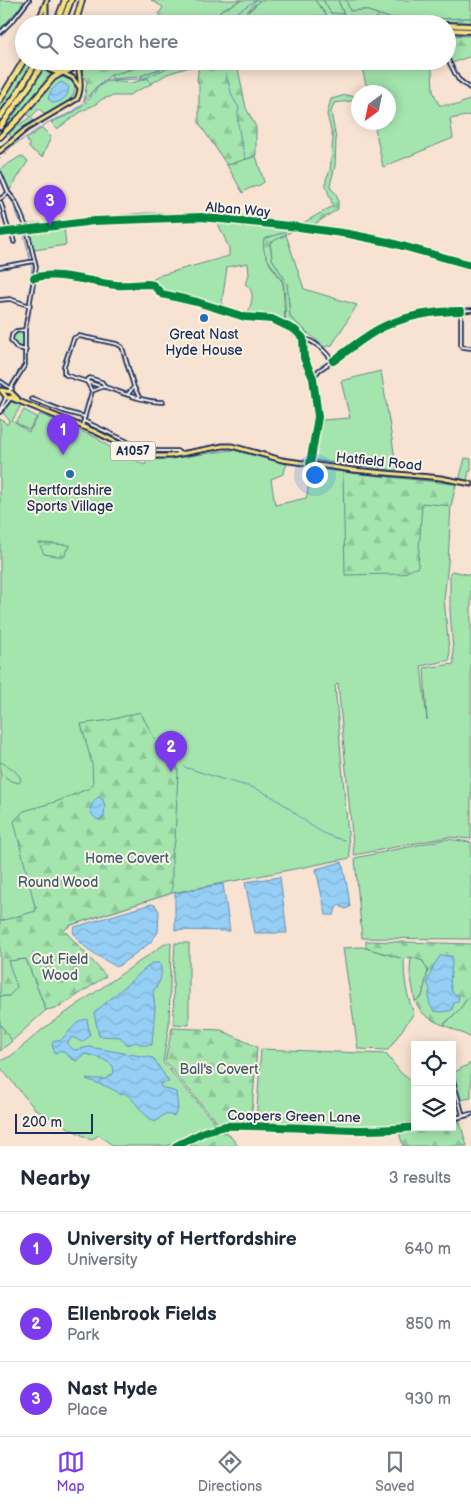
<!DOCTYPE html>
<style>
body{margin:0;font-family:"Balsamiq Sans",sans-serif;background:#f2f2f3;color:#1f2937}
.controls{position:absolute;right:15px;bottom:15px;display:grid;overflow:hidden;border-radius:0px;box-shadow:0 2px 12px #0003}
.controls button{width:45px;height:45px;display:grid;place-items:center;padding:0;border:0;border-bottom:1px solid #e0e1e3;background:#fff;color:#1f2937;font:25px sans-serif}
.compass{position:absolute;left:351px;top:85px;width:45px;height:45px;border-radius:50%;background:#fff;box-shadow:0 2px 12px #0003;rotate:213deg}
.scale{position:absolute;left:15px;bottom:12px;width:78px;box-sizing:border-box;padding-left:5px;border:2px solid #1b2f5e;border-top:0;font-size:14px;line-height:18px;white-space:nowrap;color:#1b2f5e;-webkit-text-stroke:4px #fcf5e5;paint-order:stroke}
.you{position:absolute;left:314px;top:474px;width:18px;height:18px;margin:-12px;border:4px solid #fff;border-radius:50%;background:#1a73e8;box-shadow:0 0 0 8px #1a73e833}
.badge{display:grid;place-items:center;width:32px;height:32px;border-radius:50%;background:#7c3aed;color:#fff;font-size:16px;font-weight:700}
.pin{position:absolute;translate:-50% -41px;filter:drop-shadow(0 1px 2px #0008)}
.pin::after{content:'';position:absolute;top:26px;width:18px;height:15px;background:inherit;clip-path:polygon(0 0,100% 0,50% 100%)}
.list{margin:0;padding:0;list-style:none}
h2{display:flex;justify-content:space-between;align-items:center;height:65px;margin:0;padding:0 20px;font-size:21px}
h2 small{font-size:16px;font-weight:400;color:#747a83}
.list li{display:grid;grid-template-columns:32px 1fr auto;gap:15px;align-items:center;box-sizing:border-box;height:75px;padding:0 20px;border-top:1px solid #e0e1e3}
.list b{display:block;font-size:19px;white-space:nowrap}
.list p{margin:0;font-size:16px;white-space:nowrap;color:#747a83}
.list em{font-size:16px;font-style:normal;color:#747a83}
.icon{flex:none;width:28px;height:28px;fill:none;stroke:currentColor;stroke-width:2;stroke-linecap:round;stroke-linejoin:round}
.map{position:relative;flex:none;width:471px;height:1146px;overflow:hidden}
.search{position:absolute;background:#fff;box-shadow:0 2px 12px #0003;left:15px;right:15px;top:15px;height:55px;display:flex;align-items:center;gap:12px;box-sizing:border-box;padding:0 18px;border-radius:28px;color:#747a83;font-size:19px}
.sheet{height:290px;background:#fff}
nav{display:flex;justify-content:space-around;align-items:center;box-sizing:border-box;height:70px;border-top:1px solid #e0e1e3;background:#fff;font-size:14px;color:#747a83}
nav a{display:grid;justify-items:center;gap:2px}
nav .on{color:#7c3aed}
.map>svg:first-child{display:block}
.green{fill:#a4e5ae;stroke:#608a86}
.forest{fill:url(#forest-firs);stroke:#608a86}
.water{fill:url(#water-waves);stroke:#648fb9}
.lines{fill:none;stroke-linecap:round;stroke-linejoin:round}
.stream{stroke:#648fb9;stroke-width:1}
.minor-casing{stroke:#1b2f5e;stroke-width:5.5}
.tertiary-casing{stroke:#1b2f5e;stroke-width:6}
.primary-casing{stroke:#1b2f5e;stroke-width:7}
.trunk-casing{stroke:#1b2f5e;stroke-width:8}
.motorway-casing{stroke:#1b2f5e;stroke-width:8}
.minor{stroke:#fcf5e5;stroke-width:2}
.tertiary{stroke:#fcf5e5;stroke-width:2.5}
.primary{stroke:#fae180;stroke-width:3}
.trunk{stroke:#fae180;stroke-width:4}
.motorway{stroke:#fae180;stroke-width:4.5}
.trunk-bridge-casing{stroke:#1b2f5e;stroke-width:8;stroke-linecap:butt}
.trunk-bridge{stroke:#fae180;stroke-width:4}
.cycleway-casing{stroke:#fcf5e5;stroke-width:11}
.cycleway{stroke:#00873e;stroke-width:8}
.poi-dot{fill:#1f6fb2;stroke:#fcf5e5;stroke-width:2}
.labels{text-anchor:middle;stroke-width:4;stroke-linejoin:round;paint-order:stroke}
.shield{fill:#fcf5e5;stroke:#5e6a86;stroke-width:1}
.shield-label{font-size:12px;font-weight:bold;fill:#1b2f5e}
.street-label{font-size:14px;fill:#1b2f5e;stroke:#fcf5e5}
.poi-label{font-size:14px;fill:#1b2f5e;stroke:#fcf5e5}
.park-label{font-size:14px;fill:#3d5c72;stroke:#fcf5e5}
</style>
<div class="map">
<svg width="471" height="1146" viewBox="0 0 471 1146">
<defs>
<pattern id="forest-firs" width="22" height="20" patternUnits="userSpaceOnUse" patternTransform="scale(1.25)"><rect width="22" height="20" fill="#a4e5ae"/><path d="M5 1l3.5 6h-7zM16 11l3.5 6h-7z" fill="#8dc598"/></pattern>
<pattern id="water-waves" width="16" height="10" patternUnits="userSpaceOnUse" patternTransform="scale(1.25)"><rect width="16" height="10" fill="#95cff5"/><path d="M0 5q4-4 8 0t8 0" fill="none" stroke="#80b2d4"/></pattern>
</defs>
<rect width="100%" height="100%" fill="#f8e2d1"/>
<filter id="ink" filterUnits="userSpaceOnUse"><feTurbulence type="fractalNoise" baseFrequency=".02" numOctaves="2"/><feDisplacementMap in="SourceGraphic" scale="10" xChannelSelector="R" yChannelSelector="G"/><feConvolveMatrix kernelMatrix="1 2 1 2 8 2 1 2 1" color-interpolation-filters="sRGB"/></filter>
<g filter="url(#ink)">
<!-- green -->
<path class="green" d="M 0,0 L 24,1 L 17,11 L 0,29 Z
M 151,0 L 242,0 L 221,10 L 215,24 L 176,24 L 159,14 L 163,7 Z
M 260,0 L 315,0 L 328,16 L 273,17 L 234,23 L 254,7 Z
M 323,0 L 338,0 L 344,15 L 331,13 Z
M 346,0 L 471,0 L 471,18 L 435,19 L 389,18 L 365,10 L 350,11 Z
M 160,61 L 164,61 L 167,66 L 138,77 L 112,79 L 111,75 Z
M 200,61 L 254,61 C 234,71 219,74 199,64 Z
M 360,61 L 436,61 L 430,66 L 432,69 L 433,91 L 439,105 L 457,105 L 471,99 L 471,115 L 450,119 L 453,138 L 383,167 L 374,123 L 388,122 L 388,92 L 368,92 Z
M 64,77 C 68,79 72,80 74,84 C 80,99 55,110 45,114 L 39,109 L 31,117 L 34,121 L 11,138 L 9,133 L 30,117 L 27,113 L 56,79 Z
M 148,78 L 151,84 L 127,96 L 113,96 L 102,99 L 96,104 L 82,111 L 57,129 L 51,122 L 71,114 L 82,106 L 93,95 L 97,88 L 107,81 L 132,83 Z
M 42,128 L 51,137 L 42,157 L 29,148 L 29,144 L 26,139 Z
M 21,156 L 28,161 L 10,190 L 0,169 Z
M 256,156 L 264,182 C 258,188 249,186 243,193 L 227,165 Z
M 217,221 L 289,227 L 285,232 L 265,239 L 269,263 L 283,283 L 285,323 L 273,319 L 247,316 C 251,304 257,292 245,284 L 249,275 L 248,263 L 227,267 L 221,309 L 198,300 L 162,293 L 148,282 L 161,275 L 229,256 L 229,248 Z
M 64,227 L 66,245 L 34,250 L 29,232 Z
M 286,235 L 304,289 L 357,305 L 332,345 L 324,347 L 290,317 L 287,283 L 272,259 L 270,242 Z
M 25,330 L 26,350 L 17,348 L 11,341 L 12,335 L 16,331 Z
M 381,371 L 397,471 L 314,460 L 323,420 L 350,418 L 341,381 Z
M 11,402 L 21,405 L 12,421 L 29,432 L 40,414 L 95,437 L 108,446 L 145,465 L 148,459 L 168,459 L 232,450 L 287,464 L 283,474 L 271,479 L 275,505 L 306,498 C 310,488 307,478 309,468 L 456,484 L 451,503 L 448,563 L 444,599 L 450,660 L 421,666 L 427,720 L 424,668 L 454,664 L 450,610 L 450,573 L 452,571 L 471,575 L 471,839 L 448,837 L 354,855 L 338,683 L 335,686 L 350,858 L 172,893 L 71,925 L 64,930 L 0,922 L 0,419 L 5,422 L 7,425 L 10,421 L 3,413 Z
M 24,410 L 37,417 L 29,430 L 16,423 Z
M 465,458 L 471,459 L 471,471 L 469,471 L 467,481 L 461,480 L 460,477 Z
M 446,839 L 471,842 L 471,939 L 362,938 L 355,858 Z
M 166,943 L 171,943 L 169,1025 L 163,1062 L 215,1123 L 176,1143 L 165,1146 L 113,1146 L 99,1135 L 91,1140 L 36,1110 L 0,1067 L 0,1061 L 11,1056 L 44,1028 Z
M 175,943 L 189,943 L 189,1025 L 174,1024 L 173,976 Z
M 362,947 L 404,959 C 404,979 406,995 414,1013 L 388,1050 L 358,1049 L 343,948 Z
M 411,957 L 423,961 L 428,971 L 422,997 L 415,1001 L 410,972 Z
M 26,959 L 46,1010 L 12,1041 L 0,1024 L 0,996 L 9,996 L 8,961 Z
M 471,993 L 471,1039 L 468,1036 L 444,1025 L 459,1010 Z
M 261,1049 L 386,1054 L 401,1073 L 415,1084 L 415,1121 C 363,1132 308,1126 256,1123 Z
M 471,1063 L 471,1098 L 460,1100 L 453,1073 Z"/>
<!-- forest -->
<path class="forest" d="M 242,0 L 260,0 C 252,9 241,14 235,23 L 273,17 L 327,16 L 315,0 L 323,0 L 331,13 L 344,14 L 338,0 L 346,0 L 350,11 L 365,10 L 389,18 L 435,19 L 471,18 L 471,23 L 328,20 L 215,24 L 221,10 Z
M 447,35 L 471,36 L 471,56 L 452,63 L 447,51 Z
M 26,61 L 33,63 L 21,83 L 0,111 L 0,103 Z
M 84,61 L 117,61 L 120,64 L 129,61 L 160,61 L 111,75 L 96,87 L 84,101 L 87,82 L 82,73 Z
M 164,61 L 200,61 L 199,64 L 211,70 L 238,69 L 246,108 L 256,127 L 256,156 L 227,165 L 199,123 L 199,85 L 197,80 L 199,64 L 167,74 L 151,84 L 148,78 L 142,80 L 141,76 L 167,66 Z
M 43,69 L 51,73 L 26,106 L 2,132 L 1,131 L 21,105 Z
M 346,95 L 352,96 L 358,95 L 358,100 L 334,103 L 331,112 L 336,139 L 335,166 L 330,185 L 331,189 C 339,194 338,201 338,209 L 313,225 C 366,233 419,247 471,262 L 471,269 L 377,243 L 305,230 L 292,231 L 270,243 L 272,259 L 287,283 L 290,317 L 308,333 L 301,343 L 284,327 L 273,323 L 247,320 L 247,316 L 273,319 L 285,323 C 286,316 285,289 283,283 C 277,268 260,258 264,239 L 285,232 L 288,227 C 259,224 230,221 201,220 C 143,219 86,225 29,232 L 27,224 L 144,213 L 224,214 L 303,223 L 333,206 L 326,186 L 326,179 L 330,171 L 333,139 L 327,114 L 331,99 Z
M 343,472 L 456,484 L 451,506 L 422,503 L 418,567 L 402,574 L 345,575 Z
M 39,543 L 70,545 L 69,549 L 66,550 L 65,556 L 58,556 L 44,554 Z
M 140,712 L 161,750 L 174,754 L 178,770 L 175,841 L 172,851 L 172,893 L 71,925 L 64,930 L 106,976 L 60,1007 L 46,1010 L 26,959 L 8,961 L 17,987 L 9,996 L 0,996 L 0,921 L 36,911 L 14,821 L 24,811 L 58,801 L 90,788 L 93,784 L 92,764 L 81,724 L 110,720 Z
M 0,762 C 9,766 16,770 21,779 L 19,783 L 11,781 L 0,773 Z
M 366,941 L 471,944 L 471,993 L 459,1010 L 443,1025 C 431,1020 420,1014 415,1001 L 422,997 L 428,971 L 423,961 L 411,957 L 404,959 L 366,948 Z
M 0,1024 L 12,1041 L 0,1051 Z
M 172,1028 L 221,1030 L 257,1047 L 251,1123 L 217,1123 L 165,1061 Z
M 459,1120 L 467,1146 L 403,1146 L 399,1132 L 411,1132 L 428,1127 L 452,1127 L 452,1121 Z
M 210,1132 L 227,1132 L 238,1146 L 183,1146 Z"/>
<!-- water -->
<path class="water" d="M 62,82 L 69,87 C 69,96 62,102 54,103 L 48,99 C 49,92 56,84 62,82 Z
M 98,797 L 102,798 L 105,805 L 104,818 L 98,820 C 87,813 89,805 98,797 Z
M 342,862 L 348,891 L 350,907 L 345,909 L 339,905 L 336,908 L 334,915 L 326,915 L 316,869 Z
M 280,877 L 287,933 L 255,933 L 245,882 Z
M 223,884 L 230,931 L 175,930 L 175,893 Z
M 151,904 L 155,905 L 159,911 L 158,932 L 151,942 L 117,967 C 104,960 78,946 73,931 L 75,927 Z
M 440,956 L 452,956 C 453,969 448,980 452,992 L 459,996 L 458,1001 L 454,1002 L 452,1010 L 442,1012 L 434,1011 C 428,1004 428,998 430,989 L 427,983 L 434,965 Z
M 152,963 L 160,963 C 163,975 161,982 153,991 L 155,1008 L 152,1045 L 142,1045 L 136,1042 L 127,1045 L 120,1037 L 99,1036 L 94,1013 Z
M 87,1019 L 90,1036 L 82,1042 L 72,1037 L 67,1044 L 74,1050 L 89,1047 L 153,1058 L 169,1082 L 160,1083 L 161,1087 L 176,1092 L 178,1109 L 174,1116 L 165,1114 L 155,1122 C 143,1116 136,1101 125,1093 L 121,1095 C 112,1087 98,1084 86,1079 L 105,1079 L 114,1073 L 113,1066 C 105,1059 96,1056 85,1054 L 77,1061 L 72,1059 L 61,1050 L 55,1053 L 52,1045 L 54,1040 L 60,1041 L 79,1021 Z"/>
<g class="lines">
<!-- stream -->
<path class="stream" d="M 225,20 L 256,0
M 428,61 L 430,61
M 226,74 L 232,96 L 239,108 C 235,118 242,148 246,159
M 0,158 L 11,147 L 49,122 L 71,113 L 81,105 L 97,87 L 107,80 L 142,79 L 184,61
M 10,197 L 20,221
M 24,235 L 30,259
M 31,281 L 32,266
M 30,286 L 31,282
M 29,291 L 30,287
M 28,300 L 29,296
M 26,316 L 27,311
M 24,324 L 25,318
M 23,329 L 24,326
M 22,332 L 24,339
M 22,368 L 24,355
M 0,386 L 5,387
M 0,430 L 1,428
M 184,767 C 198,771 211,776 225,780 C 239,784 252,786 265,793 C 296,808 309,833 344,840"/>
<!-- minor casing -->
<g class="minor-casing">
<path id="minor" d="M 0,33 L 15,18 L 29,0
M 447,58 L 458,79 L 471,89
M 0,173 L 8,192 L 16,202 L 27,229 L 36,267 L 25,330 L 25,365 L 9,391
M 0,199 L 8,193
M 0,202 C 4,209 4,215 6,222 C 8,230 13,234 14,242
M 0,267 L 35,261
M 34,278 C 56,270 93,283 116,285 C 127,286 138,284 148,284 L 153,285 L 162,294 L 197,302 L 245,317 L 272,319 L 295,330 L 303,338 L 304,358 L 313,378 L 318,417 L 310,464
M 0,300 L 10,299 L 30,306
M 471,310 L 461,311 L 461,345 L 462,347 L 471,348
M 25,330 L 16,331 L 12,335 L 11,341 L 17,348 L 26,350
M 303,338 C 316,342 324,350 333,361 L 319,370 L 313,378
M 0,381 L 12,389
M 86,381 L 90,378 L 102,382 L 105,387
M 134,387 L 139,397
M 92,391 L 102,387
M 128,394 L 134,387 L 122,347 L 117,344 L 79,336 L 74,338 L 64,366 L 64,373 L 66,375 L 103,387 L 105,387 C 123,393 143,402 163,402
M 32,399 L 66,412 L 85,417
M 0,410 L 6,397
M 0,412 L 10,399
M 84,421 L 143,449 L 159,451 L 177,451 L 179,453
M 82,426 L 92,391 L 87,382
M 429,1043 L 430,1045
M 452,1076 L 463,1116"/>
</g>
<!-- tertiary casing -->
<g class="tertiary-casing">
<path id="tertiary" d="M 452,1119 L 471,1114
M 176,1146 L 206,1131 L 225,1126 C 288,1124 351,1135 415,1127"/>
</g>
<!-- primary casing -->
<g class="primary-casing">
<path id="primary" d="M 46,4 L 46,18 L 49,24
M 37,24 L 47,0
M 63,73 L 73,78 L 80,88
M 0,151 L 26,129 L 77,99 C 83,88 79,75 78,63
M 1,390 L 11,392 L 18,399
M 1,390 L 7,398 L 12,397
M 11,398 L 96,432 L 140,454 L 148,456 L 170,456 L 223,446 L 232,446 L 282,460 L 353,470 L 441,478 L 471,484"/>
</g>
<!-- trunk casing -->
<g class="trunk-casing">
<path id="trunk" d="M 273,24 L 312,22 L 379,24
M 447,25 L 471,26
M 447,30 L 471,31
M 51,70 C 62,75 72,72 79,61"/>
</g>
<!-- motorway casing -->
<g class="motorway-casing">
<path id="motorway" d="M 56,24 L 65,0
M 62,24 L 71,0
M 75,24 L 82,0
M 0,100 L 24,60
M 0,117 L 15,97 L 37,61
M 0,127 L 30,85 L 44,61
M 0,137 L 21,116 L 53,78 L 61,73"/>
</g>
<!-- minor -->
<use href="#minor" class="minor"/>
<!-- tertiary -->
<use href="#tertiary" class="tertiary"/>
<!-- primary -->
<use href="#primary" class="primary"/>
<!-- trunk -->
<use href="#trunk" class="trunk"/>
<!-- motorway -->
<use href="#motorway" class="motorway"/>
<!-- trunk-bridge casing -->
<g class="trunk-bridge-casing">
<path id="trunk-bridge" d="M 35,61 L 51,70"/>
</g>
<!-- trunk-bridge -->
<use href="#trunk-bridge" class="trunk-bridge"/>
<!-- cycleway casing -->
<g class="cycleway-casing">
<path id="cycleway" d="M 0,233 L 94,221 L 201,217 L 299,227 L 349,234 L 388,242 L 471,265
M 34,278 C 56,270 93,283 116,285 C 127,286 138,284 148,284 L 153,285 L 162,294 L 197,302 L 245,317 L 272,319 L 295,330 L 303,338 L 304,358 L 313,378 L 318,417 L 310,464
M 333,361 C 350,349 367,334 385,326 C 409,315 435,311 461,311
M 176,1146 L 206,1131 L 225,1126 C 288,1124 351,1135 415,1127"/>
</g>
<!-- cycleway -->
<use href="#cycleway" class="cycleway"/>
</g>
</g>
<!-- markers -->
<g class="poi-dot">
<circle cx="204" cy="318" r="5"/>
<circle cx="70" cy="474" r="5"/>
</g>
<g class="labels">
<!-- shield labels -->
<rect class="shield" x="110.5" y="441.5" width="45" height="19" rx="4"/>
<g class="shield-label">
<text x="133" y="455">A1057</text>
</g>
<!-- street labels -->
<g class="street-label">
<text transform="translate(238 209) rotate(5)" y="5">Alban Way</text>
<text transform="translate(379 461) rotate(6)" y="5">Hatfield Road</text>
<text transform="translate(294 1116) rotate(1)" y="5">Coopers Green Lane</text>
</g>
<!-- poi labels -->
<g class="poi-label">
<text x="204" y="339">Great Nast<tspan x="204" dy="16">Hyde House</tspan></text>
<text x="70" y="495">Hertfordshire<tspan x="70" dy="16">Sports Village</tspan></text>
</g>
<!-- park labels -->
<g class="park-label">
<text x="127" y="863">Home Covert</text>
<text x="58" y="887">Round Wood</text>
<text x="60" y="964">Cut Field<tspan x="60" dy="16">Wood</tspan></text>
<text x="219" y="1074">Ball's Covert</text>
</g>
</g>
</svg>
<div class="controls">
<button><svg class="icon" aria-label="locate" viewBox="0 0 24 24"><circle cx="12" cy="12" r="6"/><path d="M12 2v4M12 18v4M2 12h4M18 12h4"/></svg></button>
<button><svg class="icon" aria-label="layers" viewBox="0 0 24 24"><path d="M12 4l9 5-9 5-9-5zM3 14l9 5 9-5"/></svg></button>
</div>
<svg class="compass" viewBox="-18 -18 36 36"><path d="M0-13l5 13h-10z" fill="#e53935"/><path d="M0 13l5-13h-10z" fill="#747a83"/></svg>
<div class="scale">200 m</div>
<div class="you"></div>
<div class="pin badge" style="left:63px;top:455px">1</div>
<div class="pin badge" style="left:171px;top:772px">2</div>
<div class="pin badge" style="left:50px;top:226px">3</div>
<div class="search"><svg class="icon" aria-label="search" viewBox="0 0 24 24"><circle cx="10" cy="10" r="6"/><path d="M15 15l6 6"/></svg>Search here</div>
</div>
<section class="sheet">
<h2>Nearby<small>3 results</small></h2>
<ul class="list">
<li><span class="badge">1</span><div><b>University of Hertfordshire</b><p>University</p></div><em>640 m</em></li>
<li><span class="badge">2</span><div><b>Ellenbrook Fields</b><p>Park</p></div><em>850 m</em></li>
<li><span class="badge">3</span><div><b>Nast Hyde</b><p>Place</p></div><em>930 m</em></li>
</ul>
</section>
<nav>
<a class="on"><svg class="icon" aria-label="map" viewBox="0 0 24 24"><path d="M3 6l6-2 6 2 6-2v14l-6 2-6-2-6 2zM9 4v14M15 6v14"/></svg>Map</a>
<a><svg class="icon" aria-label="directions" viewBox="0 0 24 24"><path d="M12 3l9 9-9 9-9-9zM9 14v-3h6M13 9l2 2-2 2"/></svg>Directions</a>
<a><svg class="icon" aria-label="saved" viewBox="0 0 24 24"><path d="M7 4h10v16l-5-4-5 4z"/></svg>Saved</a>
</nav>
